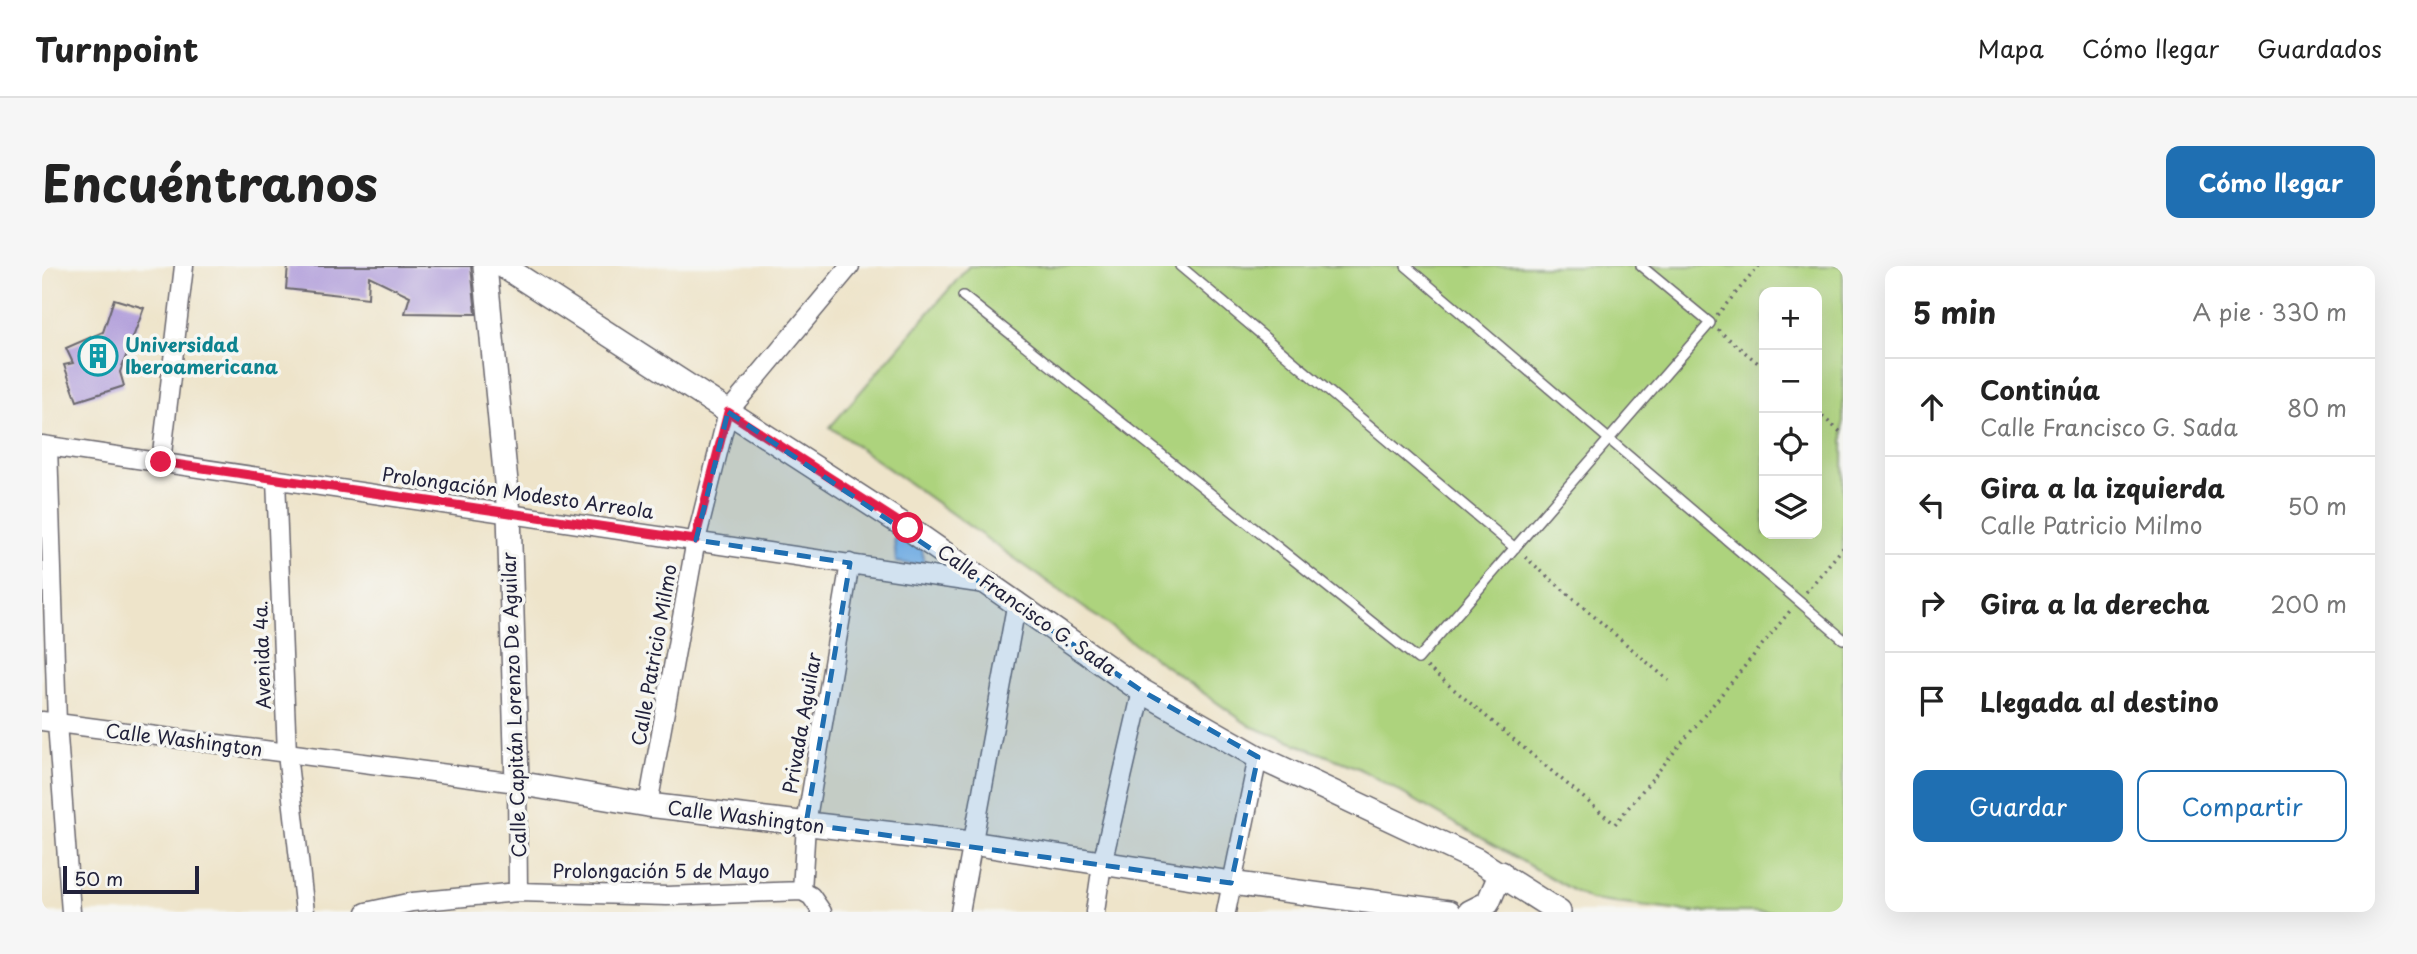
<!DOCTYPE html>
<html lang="es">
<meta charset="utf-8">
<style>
body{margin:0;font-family:"Playpen Sans",sans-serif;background:#f6f6f6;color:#222}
.controls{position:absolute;right:21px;top:21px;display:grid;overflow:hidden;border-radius:14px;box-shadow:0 7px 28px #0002}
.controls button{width:63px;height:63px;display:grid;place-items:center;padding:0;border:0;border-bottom:2px solid #e0e0e0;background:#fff;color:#222;font:35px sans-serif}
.scale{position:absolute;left:21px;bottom:18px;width:136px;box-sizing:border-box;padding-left:7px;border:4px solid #22223b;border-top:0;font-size:19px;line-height:24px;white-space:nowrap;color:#22223b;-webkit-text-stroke:5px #f6f6f2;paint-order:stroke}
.stop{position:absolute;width:21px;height:21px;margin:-16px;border:5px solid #e11d48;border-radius:50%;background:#fff}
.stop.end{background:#e11d48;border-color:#fff;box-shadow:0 2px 7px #0008}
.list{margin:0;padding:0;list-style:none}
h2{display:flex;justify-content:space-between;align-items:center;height:91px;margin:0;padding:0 28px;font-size:30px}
h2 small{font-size:23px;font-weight:400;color:#767676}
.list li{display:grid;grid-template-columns:46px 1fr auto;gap:21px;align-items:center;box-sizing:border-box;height:98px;padding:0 28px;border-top:2px solid #e0e0e0}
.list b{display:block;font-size:26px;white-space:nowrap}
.list p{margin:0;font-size:23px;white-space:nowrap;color:#767676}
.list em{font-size:23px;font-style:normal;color:#767676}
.actions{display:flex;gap:14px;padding:21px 28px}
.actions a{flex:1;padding:16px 0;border:2px solid #1f6fb2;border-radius:14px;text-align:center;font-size:24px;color:#1f6fb2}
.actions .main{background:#1f6fb2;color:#fff}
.icon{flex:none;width:38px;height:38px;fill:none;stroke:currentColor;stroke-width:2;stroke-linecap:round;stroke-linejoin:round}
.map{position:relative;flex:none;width:1801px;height:646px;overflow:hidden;border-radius:14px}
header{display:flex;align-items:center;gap:42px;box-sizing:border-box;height:98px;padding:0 35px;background:#fff;border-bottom:2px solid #e0e0e0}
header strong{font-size:33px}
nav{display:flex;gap:38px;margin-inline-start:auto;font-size:24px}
.intro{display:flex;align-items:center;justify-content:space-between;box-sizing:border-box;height:168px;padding:0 42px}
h1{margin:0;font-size:49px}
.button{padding:18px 32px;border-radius:14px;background:#1f6fb2;color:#fff;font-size:24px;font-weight:700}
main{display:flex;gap:42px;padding:0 42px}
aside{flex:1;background:#fff;border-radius:14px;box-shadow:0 7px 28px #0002}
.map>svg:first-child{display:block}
.green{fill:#add37d;stroke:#687a5c;stroke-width:2;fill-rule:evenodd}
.water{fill:#7db8ef;stroke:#506d95;stroke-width:2}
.building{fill:#b19eda}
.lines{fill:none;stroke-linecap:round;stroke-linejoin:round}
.service-casing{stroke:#69666d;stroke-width:12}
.minor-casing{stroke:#69666d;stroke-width:21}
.tertiary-casing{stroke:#69666d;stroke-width:26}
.path{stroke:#69666d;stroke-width:3.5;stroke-dasharray:2 5;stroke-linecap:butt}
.service{stroke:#fff;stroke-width:9}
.minor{stroke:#fff;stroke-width:18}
.tertiary{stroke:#fff;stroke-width:23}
.route{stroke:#e11d48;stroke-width:9}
.marked{fill:#1f6fb2;fill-opacity:0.2;stroke:#1f6fb2;stroke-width:5;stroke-dasharray:14 9;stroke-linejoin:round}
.labels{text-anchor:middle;stroke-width:7;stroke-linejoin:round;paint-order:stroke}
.culture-label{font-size:19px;font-weight:bold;fill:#0d838f;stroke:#f6f6f2;text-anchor:start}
.street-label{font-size:19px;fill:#22223b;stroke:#f6f6f2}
</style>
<header>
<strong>Turnpoint</strong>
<nav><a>Mapa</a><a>Cómo llegar</a><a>Guardados</a></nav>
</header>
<div class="intro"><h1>Encuéntranos</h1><a class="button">Cómo llegar</a></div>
<main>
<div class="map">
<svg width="1801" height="646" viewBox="0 0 1801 646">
<rect width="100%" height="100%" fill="#f6f6f2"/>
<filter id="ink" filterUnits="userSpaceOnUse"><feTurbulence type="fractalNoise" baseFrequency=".0143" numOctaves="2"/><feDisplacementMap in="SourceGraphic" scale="14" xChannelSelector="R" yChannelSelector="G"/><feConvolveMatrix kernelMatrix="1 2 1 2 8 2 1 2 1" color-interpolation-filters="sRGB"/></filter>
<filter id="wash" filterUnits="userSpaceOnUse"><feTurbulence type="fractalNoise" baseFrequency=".00686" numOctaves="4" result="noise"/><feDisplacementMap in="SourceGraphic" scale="28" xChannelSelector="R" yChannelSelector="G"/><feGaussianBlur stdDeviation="1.57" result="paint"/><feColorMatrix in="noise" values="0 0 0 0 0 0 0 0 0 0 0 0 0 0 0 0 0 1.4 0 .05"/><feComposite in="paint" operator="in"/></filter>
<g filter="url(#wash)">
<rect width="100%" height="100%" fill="#eee4ca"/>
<!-- green -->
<path class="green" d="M 927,0 L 1801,0 L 1801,646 L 1649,646 L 1548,634 L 1316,502 L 1208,460 L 788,161 ZM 1722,26 L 1775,26 L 1775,268 L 1722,268 Z"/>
<!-- water -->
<path class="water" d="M 852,272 L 880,280 L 882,300 L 854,296 Z"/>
<g id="blocks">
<!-- building -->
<path class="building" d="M 246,0 L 429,0 L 434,48 L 363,47 L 368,30 L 327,10 L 326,32 L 244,23 Z
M 72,33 L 102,42 L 78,106 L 82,120 L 35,135 L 22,99 L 31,97 L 24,82 L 61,66 Z"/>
</g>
</g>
<g filter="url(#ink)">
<use href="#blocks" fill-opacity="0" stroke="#69666d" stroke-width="2"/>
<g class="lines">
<!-- service casing -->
<g class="service-casing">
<path id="service" d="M 1138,0 L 1473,282
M 1364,0 L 1801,373
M 921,30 L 1376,393 L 1668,57 L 1599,0"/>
</g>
<!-- minor casing -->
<g class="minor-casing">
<path id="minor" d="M 0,179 L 943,318
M 6,180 L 15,457 L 29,646
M 119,196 L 142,0
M 234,213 L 245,488 L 263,646
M 0,455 L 475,517 L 476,626
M 606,539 L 654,274 L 686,146 L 808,0
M 760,625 L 764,558 L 808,297
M 324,646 L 370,636 L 476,626 L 625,630 L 760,625 L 769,630 L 780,646
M 918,646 L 975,335
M 1053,646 L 1060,598 L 1100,425
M 1184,646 L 1216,491"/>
</g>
<!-- tertiary casing -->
<g class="tertiary-casing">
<path id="tertiary" d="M 443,0 L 467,247 L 475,517 L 606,539 L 929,577 L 1189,617 L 1407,646
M 461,0 L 866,262 L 1100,425 L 1216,491 L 1435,594 L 1517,646
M 1428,646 L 1446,637 L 1459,607"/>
</g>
<!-- path -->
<path class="path" d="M 1675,49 L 1717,0
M 1676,64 L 1722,102
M 1775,146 L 1801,168
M 1483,291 L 1627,415
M 1764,326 L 1801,282
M 1385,401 L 1573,558 L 1748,345"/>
<!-- service -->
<use href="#service" class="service"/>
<!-- minor -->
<use href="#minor" class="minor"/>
<!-- tertiary -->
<use href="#tertiary" class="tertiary"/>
</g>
</g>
<g class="lines" filter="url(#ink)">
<!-- route -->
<path class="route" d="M 119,196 L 653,274 L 686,146 L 866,262"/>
</g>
<!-- marked area -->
<path class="marked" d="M 686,146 L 1100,425 L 1216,491 L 1189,617 L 764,558 L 808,297 L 654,274 Z"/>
<!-- icons -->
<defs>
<g id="building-ring" transform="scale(2.0125)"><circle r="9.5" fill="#f6f6f2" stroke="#0f9aa8" stroke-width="1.5"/><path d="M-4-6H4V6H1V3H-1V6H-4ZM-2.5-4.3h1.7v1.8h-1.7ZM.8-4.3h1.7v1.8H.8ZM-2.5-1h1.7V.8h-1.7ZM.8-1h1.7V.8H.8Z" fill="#0f9aa8"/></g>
</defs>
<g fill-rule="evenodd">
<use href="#building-ring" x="56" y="90"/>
</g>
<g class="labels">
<!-- culture labels -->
<g class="culture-label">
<text x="83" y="86">Universidad<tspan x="83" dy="22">Iberoamericana</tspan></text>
</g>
<!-- street labels -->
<g class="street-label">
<text transform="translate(476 227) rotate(8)" y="7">Prolongación Modesto Arreola</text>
<text transform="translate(985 344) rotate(35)" y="7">Calle Francisco G. Sada</text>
<text transform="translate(220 389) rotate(-92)" y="7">Avenida 4a.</text>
<text transform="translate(612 389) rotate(-80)" y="7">Calle Patricio Milmo</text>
<text transform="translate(472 439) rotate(-92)" y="7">Calle Capitán Lorenzo De Aguilar</text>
<text transform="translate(760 457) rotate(-80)" y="7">Privada Aguilar</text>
<text transform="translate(142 474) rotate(7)" y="7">Calle Washington</text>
<text transform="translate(704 551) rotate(7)" y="7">Calle Washington</text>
<text x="619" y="612">Prolongación 5 de Mayo</text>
</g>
</g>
</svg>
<div class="controls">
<button>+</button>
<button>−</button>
<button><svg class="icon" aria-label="locate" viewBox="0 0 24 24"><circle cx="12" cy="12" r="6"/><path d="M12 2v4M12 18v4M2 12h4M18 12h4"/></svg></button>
<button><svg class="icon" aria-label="layers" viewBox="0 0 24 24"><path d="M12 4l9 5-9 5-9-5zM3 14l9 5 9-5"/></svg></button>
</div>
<div class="scale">50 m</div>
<div class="stop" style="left:866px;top:262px"></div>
<div class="stop end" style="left:119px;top:196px"></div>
</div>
<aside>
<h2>5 min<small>A pie · 330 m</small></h2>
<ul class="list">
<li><svg class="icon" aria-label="ahead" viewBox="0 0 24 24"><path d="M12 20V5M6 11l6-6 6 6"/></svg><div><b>Continúa</b><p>Calle Francisco G. Sada</p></div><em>80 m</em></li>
<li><svg class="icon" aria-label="left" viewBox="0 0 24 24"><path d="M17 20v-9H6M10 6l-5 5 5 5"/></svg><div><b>Gira a la izquierda</b><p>Calle Patricio Milmo</p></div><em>50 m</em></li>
<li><svg class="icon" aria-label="right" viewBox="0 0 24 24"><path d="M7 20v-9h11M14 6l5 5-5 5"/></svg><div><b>Gira a la derecha</b></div><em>200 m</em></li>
<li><svg class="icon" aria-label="arrive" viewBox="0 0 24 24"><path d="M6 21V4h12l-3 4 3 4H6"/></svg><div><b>Llegada al destino</b></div></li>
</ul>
<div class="actions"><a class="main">Guardar</a><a>Compartir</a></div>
</aside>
</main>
